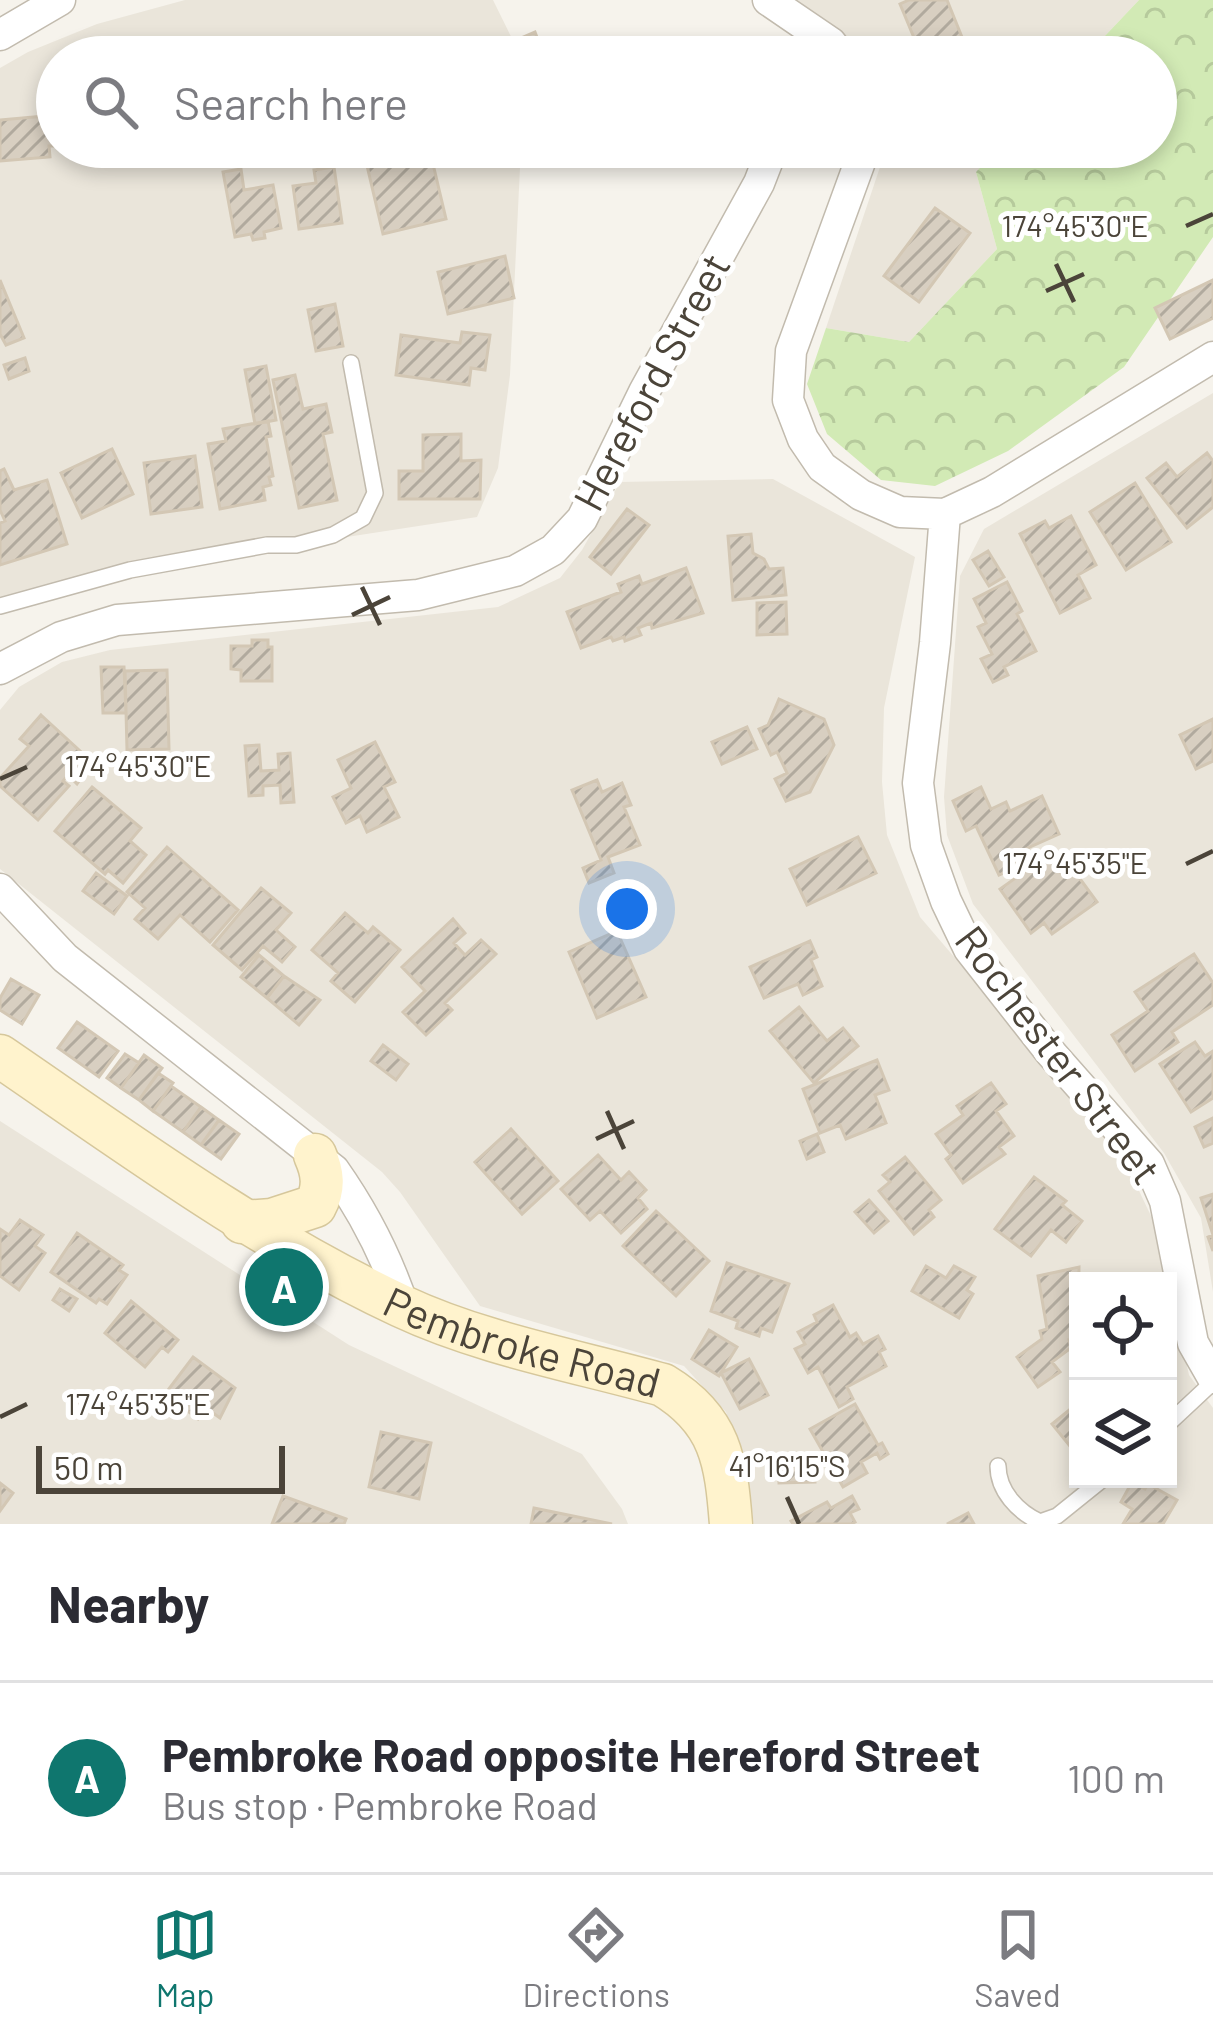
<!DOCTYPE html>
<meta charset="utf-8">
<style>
body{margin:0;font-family:Barlow,sans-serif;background:#f7f7f7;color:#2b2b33}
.controls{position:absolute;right:36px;bottom:36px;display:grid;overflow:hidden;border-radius:0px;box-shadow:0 6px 18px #0003}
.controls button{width:108px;height:108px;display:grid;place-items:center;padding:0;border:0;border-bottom:3px solid #e1e1e2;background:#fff;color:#2b2b33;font:60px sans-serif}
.scale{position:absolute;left:36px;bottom:30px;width:249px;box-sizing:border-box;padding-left:12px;border:6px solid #4b4439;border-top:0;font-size:33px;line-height:42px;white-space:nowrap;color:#4b4439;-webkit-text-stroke:9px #fff;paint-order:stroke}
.you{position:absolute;left:627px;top:909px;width:42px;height:42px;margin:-30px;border:9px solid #fff;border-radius:50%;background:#1a73e8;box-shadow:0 0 0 18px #1a73e833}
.badge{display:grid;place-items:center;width:78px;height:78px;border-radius:50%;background:#0f766e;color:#fff;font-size:39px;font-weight:700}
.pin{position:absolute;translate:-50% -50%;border:6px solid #fff;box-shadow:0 3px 12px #0006}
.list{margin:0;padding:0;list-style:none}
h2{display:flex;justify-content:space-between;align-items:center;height:156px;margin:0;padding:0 48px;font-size:51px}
h2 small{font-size:39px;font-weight:400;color:#7c7c81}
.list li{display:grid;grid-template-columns:78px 1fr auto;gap:36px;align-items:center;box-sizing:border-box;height:192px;padding:0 48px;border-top:3px solid #e1e1e2}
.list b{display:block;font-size:45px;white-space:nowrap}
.list p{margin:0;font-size:39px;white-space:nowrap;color:#7c7c81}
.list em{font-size:39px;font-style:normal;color:#7c7c81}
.icon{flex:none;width:66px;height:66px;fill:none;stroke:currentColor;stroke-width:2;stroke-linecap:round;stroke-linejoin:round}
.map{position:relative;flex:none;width:1213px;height:1524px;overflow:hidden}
.search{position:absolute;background:#fff;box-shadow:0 6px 18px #0003;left:36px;right:36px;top:36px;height:132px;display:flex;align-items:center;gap:30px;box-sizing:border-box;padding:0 42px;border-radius:66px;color:#7c7c81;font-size:45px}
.sheet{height:348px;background:#fff}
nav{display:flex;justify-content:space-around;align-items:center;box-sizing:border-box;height:168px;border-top:3px solid #e1e1e2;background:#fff;font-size:33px;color:#7c7c81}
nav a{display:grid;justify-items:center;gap:6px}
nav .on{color:#0f766e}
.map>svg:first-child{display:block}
.residential{fill:#eae5da}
.park{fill:url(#park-crowns)}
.building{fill:url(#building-hatch);stroke:#d3c7b4;stroke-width:3}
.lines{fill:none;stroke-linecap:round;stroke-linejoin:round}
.lane-casing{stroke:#c2bbae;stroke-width:18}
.street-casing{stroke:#c2bbae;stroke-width:33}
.secondary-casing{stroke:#d6c79b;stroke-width:45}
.lane{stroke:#fff;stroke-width:15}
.street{stroke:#fff;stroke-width:30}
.secondary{stroke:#fff3cd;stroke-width:42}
.ticks{fill:none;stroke:#4b4439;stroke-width:4.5}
.labels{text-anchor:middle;stroke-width:10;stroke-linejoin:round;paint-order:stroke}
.street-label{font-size:42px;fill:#4b4439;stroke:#fff}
.ticks-label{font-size:30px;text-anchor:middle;fill:#4b4439;stroke:#fff;stroke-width:10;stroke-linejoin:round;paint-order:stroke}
</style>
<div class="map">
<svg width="1213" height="1524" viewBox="0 0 1213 1524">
<defs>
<pattern id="park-crowns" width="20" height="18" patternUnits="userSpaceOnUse" patternTransform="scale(3)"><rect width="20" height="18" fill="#d2eab5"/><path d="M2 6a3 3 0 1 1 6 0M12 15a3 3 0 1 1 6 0" fill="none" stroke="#b6ca9c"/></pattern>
<pattern id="building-hatch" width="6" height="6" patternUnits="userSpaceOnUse" patternTransform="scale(3)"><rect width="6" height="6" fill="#d8cfc1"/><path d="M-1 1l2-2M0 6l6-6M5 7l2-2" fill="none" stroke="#b1aa9e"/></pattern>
</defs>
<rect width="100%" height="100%" fill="#f6f3ec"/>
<!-- residential -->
<path class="residential" d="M 185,0 L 493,0 L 521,57 L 57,57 L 57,147 L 521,147 L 510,375 L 498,468 L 477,517 L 81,578 L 0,607 L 0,68 L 28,52 L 97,24 Z
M 788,0 L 1139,0 L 1085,57 L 854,57 L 823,18 Z
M 880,147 L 999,147 L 976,172 L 997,249 L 909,342 L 826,328 L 880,167 Z
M 1213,393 L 1213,1292 L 1201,1218 L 1164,1153 L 973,904 L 947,835 L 944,797 L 960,576 L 984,529 Z
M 773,479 L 915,557 L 884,708 L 882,782 L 887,835 L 920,917 L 1120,1151 L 1152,1218 L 1168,1281 L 1078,1281 L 1078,1479 L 1168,1479 L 1168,1281 L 1189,1375 L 1213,1408 L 1213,1524 L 754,1524 L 746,1472 L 726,1412 L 684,1366 L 480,1306 L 400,1192 L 382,1172 L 0,869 L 0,710 L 19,687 L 62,662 L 110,650 L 498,607 L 560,578 L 582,550 L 620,482 Z
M 0,1121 L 349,1345 L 582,1454 L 622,1509 L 628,1524 L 0,1524 Z"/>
<!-- park -->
<path class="park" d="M 1139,0 L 1213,0 L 1213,237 L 1124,367 L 1008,451 L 935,486 L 881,480 L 827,434 L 807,384 L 826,328 L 909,342 L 997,249 L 976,172 L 999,147 L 1156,147 L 1156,57 L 1085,57 Z"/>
<!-- building -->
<path class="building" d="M 909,0 L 947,0 L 970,57 L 922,57 L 900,4 Z
M 535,32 L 543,53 L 552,49 L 555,57 L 486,57 L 484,54 Z
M 57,115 L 57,146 L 49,146 L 50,157 L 0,161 L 0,120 Z
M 407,147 L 429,147 L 446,219 L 383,234 L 365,157 Z
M 484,147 L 520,147 L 487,160 Z
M 334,167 L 342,223 L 299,229 L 293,186 L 316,183 L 314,170 Z
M 241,169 L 244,190 L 273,185 L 281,228 L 264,232 L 265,238 L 253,240 L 251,234 L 235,237 L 223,172 Z
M 935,208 L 970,233 L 919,302 L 884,276 Z
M 505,256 L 514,298 L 448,314 L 438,272 Z
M 0,280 L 24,338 L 6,345 L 0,334 Z
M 1213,280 L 1213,318 L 1170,339 L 1155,308 Z
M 335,304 L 343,346 L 316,351 L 308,310 Z
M 462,332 L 490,335 L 485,370 L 471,368 L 469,385 L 396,375 L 401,335 L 460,343 Z
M 25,358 L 29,371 L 9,379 L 4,365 Z
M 266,366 L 276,420 L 255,424 L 245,370 Z
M 295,375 L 303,409 L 326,404 L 332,432 L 323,434 L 337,500 L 299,508 L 273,380 Z
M 268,421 L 271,436 L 266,437 L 273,476 L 269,477 L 271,485 L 263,487 L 265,500 L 220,509 L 208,444 L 226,441 L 223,429 Z
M 461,434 L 461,461 L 481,460 L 480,499 L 399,499 L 399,471 L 423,471 L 423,435 Z
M 112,449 L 133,494 L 82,518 L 61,473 Z
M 1207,453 L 1213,461 L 1213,507 L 1187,528 L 1147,478 L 1166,463 L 1177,477 Z
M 195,456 L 202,507 L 151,514 L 144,463 Z
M 4,469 L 14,490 L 47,480 L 67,544 L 0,565 L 0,523 L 5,521 L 0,510 L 0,471 Z
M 1135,483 L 1171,542 L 1126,570 L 1090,512 Z
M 627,509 L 649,525 L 611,574 L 590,557 Z
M 1071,516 L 1096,565 L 1078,575 L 1090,598 L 1060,613 L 1020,534 L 1045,521 L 1049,528 Z
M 751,534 L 753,553 L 764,559 L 769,569 L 783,568 L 786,595 L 733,600 L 728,536 Z
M 988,551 L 1004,577 L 989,586 L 973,560 Z
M 686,568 L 703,613 L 652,628 L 651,623 L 638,628 L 641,635 L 625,641 L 624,637 L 613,641 L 611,637 L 581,648 L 567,612 L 621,592 L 618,584 L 639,576 L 642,584 Z
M 1007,582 L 1022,611 L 1017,614 L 1036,651 L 1004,667 L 1008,675 L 993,682 L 981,659 L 992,654 L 978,627 L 986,623 L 974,599 Z
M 786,602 L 787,634 L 757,635 L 757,603 Z
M 252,640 L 268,640 L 268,647 L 272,647 L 272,681 L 241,681 L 241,670 L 231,669 L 231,646 L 252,646 Z
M 101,667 L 124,667 L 126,713 L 103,713 Z
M 167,670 L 169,749 L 127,750 L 125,671 Z
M 779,699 L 824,719 L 834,745 L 810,792 L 786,801 L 775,779 L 787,773 L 777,752 L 771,755 L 759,729 L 768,725 Z
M 41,715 L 92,762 L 77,784 L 68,775 L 63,781 L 69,786 L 38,820 L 0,786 L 0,778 L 29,746 L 20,739 Z
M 1213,719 L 1213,761 L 1196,769 L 1180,735 Z
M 747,727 L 757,749 L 722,764 L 712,742 Z
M 375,742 L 395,782 L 384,787 L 399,817 L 367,832 L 360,816 L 346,823 L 333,797 L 351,788 L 338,760 Z
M 259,745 L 261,771 L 279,770 L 278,754 L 290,753 L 294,802 L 281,803 L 280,785 L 263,786 L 263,795 L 249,796 L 245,746 Z
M 597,780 L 602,792 L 622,783 L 631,805 L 624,807 L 640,845 L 608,857 L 614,873 L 589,883 L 583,868 L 601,860 L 572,790 Z
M 92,787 L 141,828 L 130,841 L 146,855 L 123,883 L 108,870 L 105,874 L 55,831 Z
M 981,787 L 991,809 L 1006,802 L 1010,811 L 1042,796 L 1059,834 L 1019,852 L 1024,864 L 999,875 L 976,826 L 966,831 L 953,801 Z
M 858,837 L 876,873 L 807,905 L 790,869 Z
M 167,847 L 238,910 L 210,942 L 180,915 L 158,939 L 135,919 L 145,908 L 127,892 Z
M 1048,855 L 1060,872 L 1070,865 L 1097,902 L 1052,934 L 1044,923 L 1031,933 L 1000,889 Z
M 96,873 L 127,896 L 114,914 L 83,891 Z
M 261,888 L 291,913 L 276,930 L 295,947 L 282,962 L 263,946 L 242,970 L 213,945 Z
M 345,913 L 368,933 L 373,927 L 400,950 L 355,1002 L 331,981 L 338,973 L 312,950 Z
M 453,919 L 465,933 L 454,943 L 465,955 L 481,940 L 496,954 L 445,1003 L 452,1010 L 426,1035 L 403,1012 L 425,991 L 402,967 Z
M 617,931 L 646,997 L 597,1018 L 569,952 Z
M 810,941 L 817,957 L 811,960 L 822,986 L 803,995 L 798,984 L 764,998 L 750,967 Z
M 1194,954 L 1213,983 L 1213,1005 L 1172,1032 L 1178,1042 L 1135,1071 L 1112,1035 L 1148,1011 L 1135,992 Z
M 259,955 L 284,976 L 267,998 L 241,977 Z
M 284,976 L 320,1000 L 299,1025 L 267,998 Z
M 11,979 L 39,995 L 22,1024 L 0,1010 L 0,998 Z
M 799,1007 L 827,1041 L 843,1028 L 858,1046 L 814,1083 L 770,1031 Z
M 77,1022 L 118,1051 L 99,1077 L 58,1048 Z
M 1195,1042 L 1205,1056 L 1213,1051 L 1213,1098 L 1191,1112 L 1160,1064 Z
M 383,1045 L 408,1064 L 396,1080 L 371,1061 Z
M 125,1054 L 139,1063 L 121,1088 L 107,1078 Z
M 144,1055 L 162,1068 L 139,1100 L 121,1088 Z
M 877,1060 L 889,1090 L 875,1095 L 886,1123 L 846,1139 L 840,1125 L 820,1133 L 803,1089 Z
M 158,1073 L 173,1083 L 153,1111 L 139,1100 Z
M 991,1083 L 1006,1104 L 996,1111 L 1014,1136 L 999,1147 L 1005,1154 L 963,1183 L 946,1159 L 951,1155 L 936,1134 L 963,1115 L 957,1106 Z
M 171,1086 L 201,1107 L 183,1132 L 153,1111 Z
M 201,1107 L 219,1120 L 201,1145 L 183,1132 Z
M 1213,1118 L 1213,1143 L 1204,1147 L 1195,1127 Z
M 219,1120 L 239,1134 L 221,1159 L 201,1145 Z
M 511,1129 L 558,1181 L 522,1214 L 475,1162 Z
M 817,1134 L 824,1152 L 807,1159 L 800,1141 Z
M 598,1155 L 621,1180 L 629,1172 L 646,1190 L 638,1198 L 647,1209 L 621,1233 L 600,1211 L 590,1220 L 561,1189 Z
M 905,1157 L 941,1200 L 929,1210 L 934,1217 L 914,1234 L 879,1191 L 890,1182 L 883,1175 Z
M 1034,1177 L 1066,1201 L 1062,1205 L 1082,1221 L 1066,1242 L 1051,1230 L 1031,1256 L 995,1229 Z
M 1213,1194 L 1213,1251 L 1208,1237 L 1213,1235 L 1201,1198 Z
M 869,1200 L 888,1221 L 874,1233 L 855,1212 Z
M 656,1211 L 709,1261 L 676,1296 L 623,1246 Z
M 20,1220 L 43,1235 L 35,1246 L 45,1253 L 19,1290 L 0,1276 L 0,1229 L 9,1235 Z
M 77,1233 L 123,1265 L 119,1270 L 127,1275 L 107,1304 L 99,1299 L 96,1303 L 51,1272 Z
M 727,1263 L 789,1284 L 772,1332 L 761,1328 L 759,1336 L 736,1328 L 738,1321 L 711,1311 Z
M 926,1266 L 946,1278 L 954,1266 L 975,1277 L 967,1290 L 973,1294 L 959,1318 L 912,1291 Z
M 1079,1267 L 1078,1340 L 1069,1340 L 1071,1348 L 1052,1362 L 1060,1372 L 1038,1387 L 1017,1357 L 1042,1339 L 1040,1331 L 1047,1329 L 1038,1276 Z
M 60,1289 L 77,1299 L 69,1311 L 53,1300 Z
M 131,1301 L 178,1340 L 168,1352 L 162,1347 L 145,1367 L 105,1333 Z
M 833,1305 L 850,1337 L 856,1333 L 863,1344 L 878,1336 L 885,1349 L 879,1352 L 886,1366 L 847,1387 L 853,1399 L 839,1407 L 818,1367 L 808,1373 L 795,1349 L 805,1344 L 798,1332 L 817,1322 L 814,1315 Z
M 709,1330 L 737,1347 L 719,1376 L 692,1359 Z
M 193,1357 L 235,1388 L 220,1418 L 206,1408 L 198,1419 L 165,1394 Z
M 749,1359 L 768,1395 L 740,1409 L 721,1373 Z
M 1078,1403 L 1078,1456 L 1052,1424 Z
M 855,1404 L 878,1445 L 882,1443 L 888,1454 L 880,1459 L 877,1453 L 861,1462 L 867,1473 L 843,1487 L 810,1429 Z
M 381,1432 L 431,1443 L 419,1499 L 369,1487 Z
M 815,1459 L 815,1482 L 779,1483 L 778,1460 Z
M 1132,1482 L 1145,1489 L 1148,1484 L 1177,1500 L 1163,1524 L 1123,1524 L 1132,1509 L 1121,1502 Z
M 0,1483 L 13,1493 L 0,1511 Z
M 283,1496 L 346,1519 L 344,1524 L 272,1524 Z
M 852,1496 L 859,1509 L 850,1513 L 855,1522 L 851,1524 L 793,1524 L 791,1521 L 827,1502 L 831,1508 Z
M 534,1508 L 612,1524 L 531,1524 Z
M 968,1513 L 974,1524 L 947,1524 Z"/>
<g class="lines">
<!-- lane casing -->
<g class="lane-casing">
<path id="lane" d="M 0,606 L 130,570 L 267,545 L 296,545 L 333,535 L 363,518 L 375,493 L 351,363
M 1168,1424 L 1213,1382
M 998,1466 C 998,1491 1018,1512 1040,1522 L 1057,1516 L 1103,1479"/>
</g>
<!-- street casing -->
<g class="street-casing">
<path id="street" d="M 768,0 L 831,43 L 842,57
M 0,35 L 60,0
M 861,147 L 861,159 L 791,351 L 788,400 L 803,439 L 822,467 L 861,495 L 900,512 L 945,514 L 992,492 L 1213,357
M 945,514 L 935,643 L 918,783 L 926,845 L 946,901 L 969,949 L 1050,1052 L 1149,1164 L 1165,1201 L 1193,1343 L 1213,1378
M 0,669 L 61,637 L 117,620 L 418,595 L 515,571 L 553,550 L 582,519 L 644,392 L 759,183 L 773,147
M 0,889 L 65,958 L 334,1170 C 365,1214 387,1257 404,1308"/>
</g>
<!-- secondary casing -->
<g class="secondary-casing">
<g id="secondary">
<path id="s1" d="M 0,1056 C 130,1145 258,1239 401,1306 C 482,1344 577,1361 663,1385 C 721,1420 726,1461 731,1524"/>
<path d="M 242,1222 L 272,1220 L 315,1206 C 325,1188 323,1173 315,1155"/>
</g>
</g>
<!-- lane -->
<use href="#lane" class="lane"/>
<!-- street -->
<use href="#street" class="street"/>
<!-- secondary -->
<use href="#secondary" class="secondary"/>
</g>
<!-- ticks -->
<path class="ticks" d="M 1186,226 L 1213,214M 1056,264 L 1074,302M 1046,291 L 1084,274M 362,587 L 380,625M 352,615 L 390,597M 0,779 L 27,767M 1186,864 L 1213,851M 607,1111 L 624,1149M 596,1139 L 634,1121M 0,1417 L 27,1404M 787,1497 L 799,1524"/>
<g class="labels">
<!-- street labels -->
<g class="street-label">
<text transform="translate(652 382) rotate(-62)" y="15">Hereford Street</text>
<text transform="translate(1058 1055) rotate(53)" y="15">Rochester Street</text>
<text dy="15" stroke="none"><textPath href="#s1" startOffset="600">Pembroke Road</textPath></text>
</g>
</g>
<g class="ticks-label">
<text x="1075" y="237">174°45'30"E</text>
<text x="138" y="777">174°45'30"E</text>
<text x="1075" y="874">174°45'35"E</text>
<text x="138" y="1415">174°45'35"E</text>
<text x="787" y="1477">41°16'15"S</text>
</g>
</svg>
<div class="controls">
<button><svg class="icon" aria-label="locate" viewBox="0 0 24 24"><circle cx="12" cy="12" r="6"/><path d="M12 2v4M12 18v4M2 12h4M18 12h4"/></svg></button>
<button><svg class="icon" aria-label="layers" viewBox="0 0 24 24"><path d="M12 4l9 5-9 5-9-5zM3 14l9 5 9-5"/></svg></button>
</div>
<div class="scale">50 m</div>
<div class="you"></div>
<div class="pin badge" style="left:284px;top:1287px">A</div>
<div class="search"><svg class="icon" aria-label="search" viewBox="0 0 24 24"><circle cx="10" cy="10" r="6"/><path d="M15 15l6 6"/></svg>Search here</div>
</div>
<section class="sheet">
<h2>Nearby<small></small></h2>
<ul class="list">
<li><span class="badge">A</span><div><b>Pembroke Road opposite Hereford Street</b><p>Bus stop · Pembroke Road</p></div><em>100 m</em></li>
</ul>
</section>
<nav>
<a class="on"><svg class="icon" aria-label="map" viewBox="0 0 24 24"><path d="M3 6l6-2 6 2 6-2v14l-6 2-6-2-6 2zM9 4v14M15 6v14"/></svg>Map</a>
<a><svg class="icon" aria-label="directions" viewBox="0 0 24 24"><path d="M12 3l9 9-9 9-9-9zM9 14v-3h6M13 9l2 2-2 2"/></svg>Directions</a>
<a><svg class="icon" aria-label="saved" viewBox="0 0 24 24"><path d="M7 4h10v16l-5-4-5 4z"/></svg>Saved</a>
</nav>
